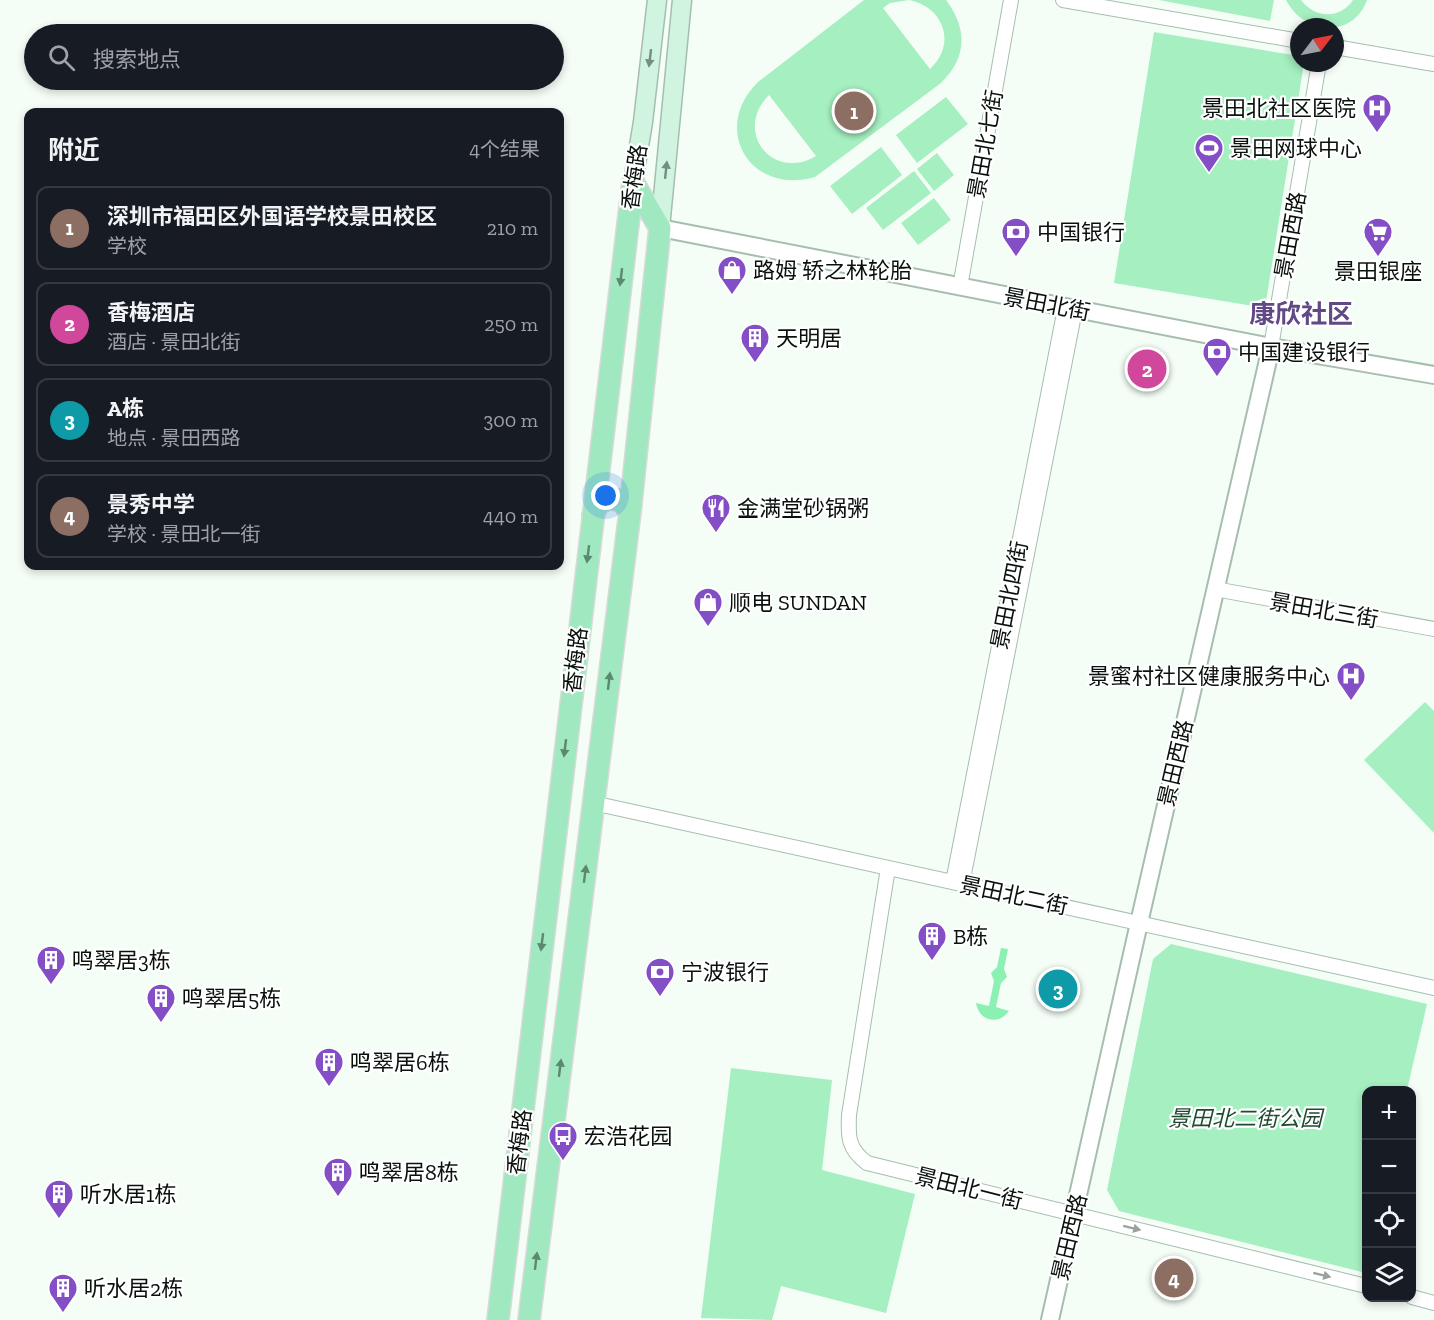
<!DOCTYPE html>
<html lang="zh">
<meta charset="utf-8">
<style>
body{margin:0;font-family:"Zilla Slab","Noto Sans SC",serif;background:#242831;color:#f1f3f6}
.controls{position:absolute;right:18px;bottom:18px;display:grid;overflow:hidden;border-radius:12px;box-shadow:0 3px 9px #0003}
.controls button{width:54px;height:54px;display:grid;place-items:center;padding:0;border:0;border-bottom:2px solid #363941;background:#171b24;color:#f1f3f6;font:30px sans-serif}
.compass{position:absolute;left:1290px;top:18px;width:54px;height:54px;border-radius:50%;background:#171b24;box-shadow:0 3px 9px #0003;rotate:58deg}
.you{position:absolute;left:606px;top:496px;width:21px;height:21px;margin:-15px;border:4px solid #fff;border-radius:50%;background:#1a73e8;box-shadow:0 0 0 9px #1a73e833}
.badge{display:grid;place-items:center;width:39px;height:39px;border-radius:50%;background:#844ec6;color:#fff;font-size:20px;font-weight:700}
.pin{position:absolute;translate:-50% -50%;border:3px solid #fff;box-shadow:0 2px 6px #0006}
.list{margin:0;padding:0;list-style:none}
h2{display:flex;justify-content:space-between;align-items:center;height:78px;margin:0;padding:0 24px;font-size:26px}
h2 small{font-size:20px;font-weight:400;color:#9ea1a6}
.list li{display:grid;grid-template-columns:39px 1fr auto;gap:18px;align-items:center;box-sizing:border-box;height:84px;margin:0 12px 12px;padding:0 12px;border:2px solid #363941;border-radius:12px}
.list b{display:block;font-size:22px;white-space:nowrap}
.list p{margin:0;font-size:20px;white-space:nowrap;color:#9ea1a6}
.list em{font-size:20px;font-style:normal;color:#9ea1a6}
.icon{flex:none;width:33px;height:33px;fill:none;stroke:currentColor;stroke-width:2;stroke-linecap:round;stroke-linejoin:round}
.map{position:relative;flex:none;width:1434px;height:1320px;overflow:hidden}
.search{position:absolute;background:#171b24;box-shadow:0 3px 9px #0003;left:24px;top:24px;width:540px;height:66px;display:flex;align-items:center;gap:15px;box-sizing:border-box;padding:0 21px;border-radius:33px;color:#9ea1a6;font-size:22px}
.panel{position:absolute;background:#171b24;box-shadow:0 3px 9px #0003;left:24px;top:108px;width:540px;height:462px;border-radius:12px}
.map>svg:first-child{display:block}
.green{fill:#a6efc1;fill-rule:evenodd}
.water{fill:#8bf1b3}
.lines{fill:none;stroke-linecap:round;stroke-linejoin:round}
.minor-casing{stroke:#a6beae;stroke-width:16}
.tertiary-casing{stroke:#a6beae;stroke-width:20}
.secondary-casing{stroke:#a6beae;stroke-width:21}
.primary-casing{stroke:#d8d9d8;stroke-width:24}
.minor{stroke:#fff;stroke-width:14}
.tertiary{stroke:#fff;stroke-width:16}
.secondary{stroke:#d0f4e0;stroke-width:18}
.primary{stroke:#a0e9c0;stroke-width:21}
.oneway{fill:#768e81}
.oneway2{fill:#5c886f}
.oneway3{fill:#9da09e}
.labels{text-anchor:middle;stroke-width:4.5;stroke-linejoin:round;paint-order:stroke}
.poi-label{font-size:22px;fill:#09110c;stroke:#fff;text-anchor:start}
.street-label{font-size:22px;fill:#09110c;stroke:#fff}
.park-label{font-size:22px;font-style:italic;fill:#1f4931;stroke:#fff}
.quarter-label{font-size:26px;font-weight:bold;fill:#614986;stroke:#fff}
</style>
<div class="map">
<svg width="1434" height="1320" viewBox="0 0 1434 1320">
<rect width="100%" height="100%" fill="#f4fef7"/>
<!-- green -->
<path class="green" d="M 864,0 L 946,0 C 968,29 967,58 941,83 L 815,177 C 751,196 710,129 758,82 ZM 909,0 C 944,7 957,44 930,69 L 883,8 L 890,3 ZM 769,95 L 816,156 C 772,182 733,131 769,95 Z
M 1159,0 L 1274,0 L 1270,21 Z
M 1286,0 L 1301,0 C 1314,18 1340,20 1353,0 L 1367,0 C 1353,39 1304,35 1286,0 Z
M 1154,32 L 1299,56 L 1299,63 L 1304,63 L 1265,308 L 1114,283 Z
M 946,97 L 968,124 L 917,163 L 896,135 Z
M 881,147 L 902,175 L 852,214 L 830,186 Z
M 937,153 L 954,175 L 934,191 L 917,169 Z
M 914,171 L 931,193 L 883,230 L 866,208 Z
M 934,198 L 951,220 L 918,245 L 901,223 Z
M 1425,702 L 1434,711 L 1434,833 L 1364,760 Z
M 1171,944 L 1427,1004 L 1407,1090 L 1366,1090 L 1366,1273 L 1119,1211 L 1107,1190 L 1153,959 Z
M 731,1068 L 832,1080 L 822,1170 L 915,1194 L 886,1313 L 781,1286 L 772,1320 L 701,1318 Z"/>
<!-- water -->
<path class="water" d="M 1001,948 L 1008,949 L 1004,969 L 1007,977 L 1001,983 L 996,1007 L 1009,1011 C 998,1026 979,1021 976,1003 L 989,1006 L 994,981 L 991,973 L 997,967 Z"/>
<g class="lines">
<!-- minor casing -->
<g class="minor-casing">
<path id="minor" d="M 1063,0 L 1299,41
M 1335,47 L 1434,64
M 960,287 L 1011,0
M 1271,347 L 1319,63
M 1215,589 L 1434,629
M 593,803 L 1434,988
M 888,868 L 849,1115 C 848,1137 848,1149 867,1163 L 1366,1286
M 953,882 L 1065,308
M 962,884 L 1075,310
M 1412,1297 L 1434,1303"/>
</g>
<!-- tertiary casing -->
<g class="tertiary-casing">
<path id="tertiary" d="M 660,228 L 1271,347 L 1434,375
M 1050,1320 L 1139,923 L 1271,347"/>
</g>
<!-- secondary casing -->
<g class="secondary-casing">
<path id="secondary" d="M 633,182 L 643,122 L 657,0
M 660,228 L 682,0"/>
</g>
<!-- primary casing -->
<g class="primary-casing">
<path id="primary" d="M 633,182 L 660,228
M 593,515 L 598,504 L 609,498 L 622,501 L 630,512
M 498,1320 L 633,182
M 529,1320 L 630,512 L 660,228"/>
</g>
<!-- minor -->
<use href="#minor" class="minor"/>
<!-- tertiary -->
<use href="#tertiary" class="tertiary"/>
<!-- secondary -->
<use href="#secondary" class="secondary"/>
<!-- primary -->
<use href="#primary" class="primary"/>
</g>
<!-- one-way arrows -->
<defs><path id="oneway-solid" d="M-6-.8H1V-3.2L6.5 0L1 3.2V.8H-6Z" transform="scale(1.5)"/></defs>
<g class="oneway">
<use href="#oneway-solid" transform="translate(650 58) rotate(97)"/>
<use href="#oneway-solid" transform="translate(666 170) rotate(-84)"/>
</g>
<g class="oneway2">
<use href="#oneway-solid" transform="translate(621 277) rotate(97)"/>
<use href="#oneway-solid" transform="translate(588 554) rotate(97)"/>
<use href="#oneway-solid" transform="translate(609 681) rotate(-83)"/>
<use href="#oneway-solid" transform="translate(565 748) rotate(97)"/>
<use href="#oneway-solid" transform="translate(585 874) rotate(-83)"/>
<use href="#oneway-solid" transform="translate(542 942) rotate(97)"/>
<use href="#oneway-solid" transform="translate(560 1068) rotate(-83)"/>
<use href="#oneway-solid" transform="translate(536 1261) rotate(-83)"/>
</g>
<g class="oneway3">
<use href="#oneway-solid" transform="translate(1132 1228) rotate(14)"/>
<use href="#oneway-solid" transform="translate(1322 1275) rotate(14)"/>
</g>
<!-- icons -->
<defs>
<g id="hospital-pin" transform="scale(1.5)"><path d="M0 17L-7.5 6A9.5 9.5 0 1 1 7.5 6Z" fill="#844ec6" stroke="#fff"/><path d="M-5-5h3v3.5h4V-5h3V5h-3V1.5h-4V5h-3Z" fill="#fff"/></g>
<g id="stadium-pin" transform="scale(1.5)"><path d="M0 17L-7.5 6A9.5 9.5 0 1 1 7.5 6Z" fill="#844ec6" stroke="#fff"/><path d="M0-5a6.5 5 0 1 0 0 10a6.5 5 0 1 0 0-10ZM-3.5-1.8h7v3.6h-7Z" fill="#fff"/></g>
<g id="bank-pin" transform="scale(1.5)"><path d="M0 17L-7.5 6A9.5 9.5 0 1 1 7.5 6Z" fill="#844ec6" stroke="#fff"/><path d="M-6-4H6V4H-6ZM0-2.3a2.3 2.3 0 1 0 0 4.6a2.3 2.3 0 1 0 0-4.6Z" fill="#fff"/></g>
<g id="supermarket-pin" transform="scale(1.5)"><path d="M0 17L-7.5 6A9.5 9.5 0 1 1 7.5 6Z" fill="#844ec6" stroke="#fff"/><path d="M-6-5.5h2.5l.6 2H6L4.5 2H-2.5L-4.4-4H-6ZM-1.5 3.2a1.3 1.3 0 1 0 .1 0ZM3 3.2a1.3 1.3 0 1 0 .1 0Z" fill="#fff"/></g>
<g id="shop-pin" transform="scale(1.5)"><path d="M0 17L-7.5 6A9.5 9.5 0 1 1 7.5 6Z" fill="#844ec6" stroke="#fff"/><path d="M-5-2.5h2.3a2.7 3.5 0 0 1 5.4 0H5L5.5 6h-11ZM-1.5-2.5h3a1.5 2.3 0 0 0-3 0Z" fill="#fff"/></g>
<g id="building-pin" transform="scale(1.5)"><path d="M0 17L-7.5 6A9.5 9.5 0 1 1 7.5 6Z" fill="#844ec6" stroke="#fff"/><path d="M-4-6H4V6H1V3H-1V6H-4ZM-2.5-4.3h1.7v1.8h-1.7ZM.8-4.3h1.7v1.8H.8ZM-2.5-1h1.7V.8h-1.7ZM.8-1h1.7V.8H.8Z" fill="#fff"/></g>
<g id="restaurant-pin" transform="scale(1.5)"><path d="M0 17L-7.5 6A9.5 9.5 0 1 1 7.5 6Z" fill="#844ec6" stroke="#fff"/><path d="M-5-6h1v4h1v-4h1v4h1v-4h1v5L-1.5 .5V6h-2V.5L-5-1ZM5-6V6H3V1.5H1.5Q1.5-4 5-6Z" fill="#fff"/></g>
<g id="bus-pin" transform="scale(1.5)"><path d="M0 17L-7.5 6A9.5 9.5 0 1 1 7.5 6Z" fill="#844ec6" stroke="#fff"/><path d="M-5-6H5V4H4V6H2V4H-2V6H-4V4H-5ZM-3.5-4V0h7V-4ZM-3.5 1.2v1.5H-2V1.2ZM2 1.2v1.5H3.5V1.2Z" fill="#fff"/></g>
</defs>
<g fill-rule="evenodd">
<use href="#hospital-pin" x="1377" y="108"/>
<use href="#stadium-pin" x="1209" y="148"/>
<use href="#bank-pin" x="1016" y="232"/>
<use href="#supermarket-pin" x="1378" y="232"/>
<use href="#shop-pin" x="732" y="270"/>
<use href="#building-pin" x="755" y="338"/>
<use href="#bank-pin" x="1217" y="352"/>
<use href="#restaurant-pin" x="716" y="508"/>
<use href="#shop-pin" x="708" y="602"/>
<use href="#hospital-pin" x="1351" y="676"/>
<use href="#building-pin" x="932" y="936"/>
<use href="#building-pin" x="51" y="960"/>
<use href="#bank-pin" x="660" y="972"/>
<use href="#building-pin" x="161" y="998"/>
<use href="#building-pin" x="329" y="1062"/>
<use href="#bus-pin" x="563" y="1136"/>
<use href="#building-pin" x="338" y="1172"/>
<use href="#building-pin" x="59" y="1194"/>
<use href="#building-pin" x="63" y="1288"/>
</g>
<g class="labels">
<!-- poi labels -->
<g class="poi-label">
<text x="1356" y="116" text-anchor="end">景田北社区医院</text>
<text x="1230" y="156">景田网球中心</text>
<text x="1037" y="240">中国银行</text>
<text x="753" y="278">路姆 轿之林轮胎</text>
<text x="1378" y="279" text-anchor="middle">景田银座</text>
<text x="776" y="346">天明居</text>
<text x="1238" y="360">中国建设银行</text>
<text x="737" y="516">金满堂砂锅粥</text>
<text x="729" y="610">顺电 SUNDAN</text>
<text x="1330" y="684" text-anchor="end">景蜜村社区健康服务中心</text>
<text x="953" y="944">B栋</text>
<text x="72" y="968">鸣翠居3栋</text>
<text x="681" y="980">宁波银行</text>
<text x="182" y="1006">鸣翠居5栋</text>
<text x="350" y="1070">鸣翠居6栋</text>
<text x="584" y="1144">宏浩花园</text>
<text x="359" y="1180">鸣翠居8栋</text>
<text x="80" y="1202">听水居1栋</text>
<text x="84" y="1296">听水居2栋</text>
</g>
<!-- street labels -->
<g class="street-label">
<text transform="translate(985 144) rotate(-80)" y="8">景田北七街</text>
<text transform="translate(634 177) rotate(-82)" y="8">香梅路</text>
<text transform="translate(1290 235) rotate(-80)" y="8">景田西路</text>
<text transform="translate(1047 304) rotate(11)" y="8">景田北街</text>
<text transform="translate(1009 595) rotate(-79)" y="8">景田北四街</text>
<text transform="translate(1324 610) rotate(10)" y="8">景田北三街</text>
<text transform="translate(575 660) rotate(-83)" y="8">香梅路</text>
<text transform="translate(1175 763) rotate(-77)" y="8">景田西路</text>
<text transform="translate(1014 895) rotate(12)" y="8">景田北二街</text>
<text transform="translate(519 1142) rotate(-83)" y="8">香梅路</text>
<text transform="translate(969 1188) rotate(14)" y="8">景田北一街</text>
<text transform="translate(1069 1237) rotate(-77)" y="8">景田西路</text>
</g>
<!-- park labels -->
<g class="park-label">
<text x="1245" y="1126">景田北二街公园</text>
</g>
<!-- quarter labels -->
<g class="quarter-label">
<text x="1301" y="323">康欣社区</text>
</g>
</g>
</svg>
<div class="controls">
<button>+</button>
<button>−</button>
<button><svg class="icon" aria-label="locate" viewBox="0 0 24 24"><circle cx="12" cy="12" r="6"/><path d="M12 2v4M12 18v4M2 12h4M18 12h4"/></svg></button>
<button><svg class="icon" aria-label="layers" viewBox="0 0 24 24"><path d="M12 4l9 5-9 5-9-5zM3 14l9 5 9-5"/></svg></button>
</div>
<svg class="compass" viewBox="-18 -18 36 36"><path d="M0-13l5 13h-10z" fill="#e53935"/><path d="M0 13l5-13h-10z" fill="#9ea1a6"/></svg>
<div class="you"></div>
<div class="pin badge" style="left:854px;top:111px;background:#8d6e63">1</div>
<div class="pin badge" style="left:1147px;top:369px;background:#d1479c">2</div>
<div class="pin badge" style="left:1058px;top:989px;background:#0f9aa8">3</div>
<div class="pin badge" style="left:1174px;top:1278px;background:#8d6e63">4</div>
<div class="search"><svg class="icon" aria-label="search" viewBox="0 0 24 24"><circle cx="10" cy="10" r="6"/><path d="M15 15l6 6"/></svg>搜索地点</div>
<section class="panel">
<h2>附近<small>4个结果</small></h2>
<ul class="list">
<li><span class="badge" style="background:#8d6e63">1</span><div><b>深圳市福田区外国语学校景田校区</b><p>学校</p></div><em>210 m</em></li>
<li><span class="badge" style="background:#d1479c">2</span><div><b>香梅酒店</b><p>酒店 · 景田北街</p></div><em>250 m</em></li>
<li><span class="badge" style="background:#0f9aa8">3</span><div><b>A栋</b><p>地点 · 景田西路</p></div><em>300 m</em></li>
<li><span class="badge" style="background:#8d6e63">4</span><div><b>景秀中学</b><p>学校 · 景田北一街</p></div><em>440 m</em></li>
</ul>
</section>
</div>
